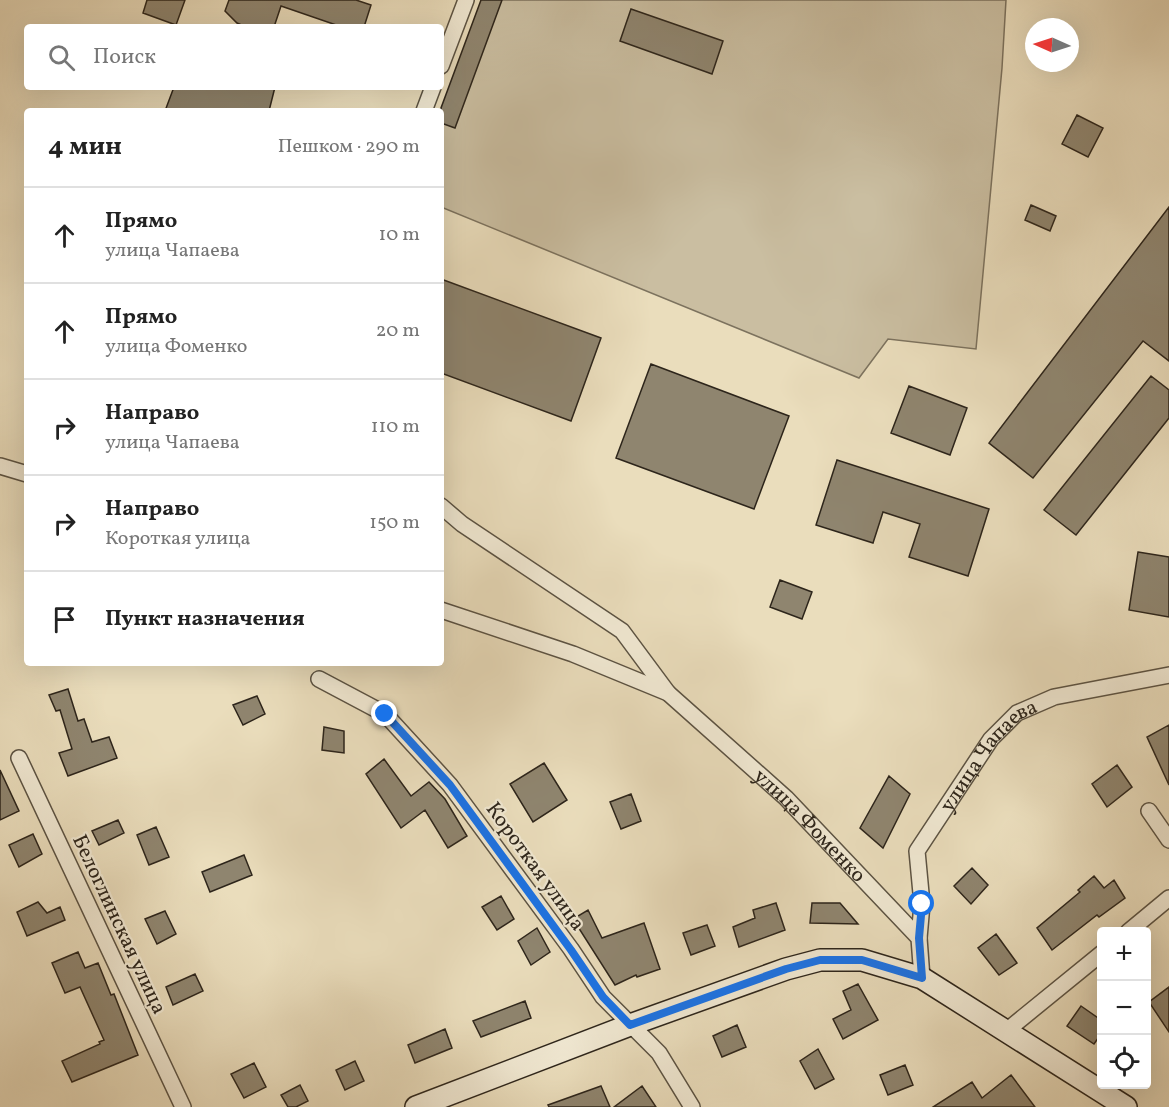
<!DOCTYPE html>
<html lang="ru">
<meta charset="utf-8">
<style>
body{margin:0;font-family:Vollkorn,serif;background:#f2f2f2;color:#222}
.controls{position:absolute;right:18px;bottom:18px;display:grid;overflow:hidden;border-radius:6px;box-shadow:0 6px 24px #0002}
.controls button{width:54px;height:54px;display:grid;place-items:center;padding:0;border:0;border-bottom:2px solid #e0e0e0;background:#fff;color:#222;font:30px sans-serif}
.compass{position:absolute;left:1025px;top:18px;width:54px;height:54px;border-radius:50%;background:#fff;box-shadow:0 6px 24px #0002;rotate:273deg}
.stop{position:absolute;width:18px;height:18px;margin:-14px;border:4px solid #1a73e8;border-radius:50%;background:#fff}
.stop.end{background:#1a73e8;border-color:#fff;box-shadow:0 2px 6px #0008}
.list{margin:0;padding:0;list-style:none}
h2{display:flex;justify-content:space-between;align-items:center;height:78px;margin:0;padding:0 24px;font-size:26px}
h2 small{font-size:20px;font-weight:400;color:#767676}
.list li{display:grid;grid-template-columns:39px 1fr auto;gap:18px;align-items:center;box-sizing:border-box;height:96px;padding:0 24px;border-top:2px solid #e0e0e0}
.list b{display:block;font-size:22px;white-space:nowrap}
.list p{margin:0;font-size:20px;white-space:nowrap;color:#767676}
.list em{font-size:20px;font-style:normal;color:#767676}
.icon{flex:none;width:33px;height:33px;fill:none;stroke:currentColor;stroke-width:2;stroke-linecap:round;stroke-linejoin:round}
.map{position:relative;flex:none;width:1169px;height:1107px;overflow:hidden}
.search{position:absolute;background:#fff;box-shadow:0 6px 24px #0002;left:24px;top:24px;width:420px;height:66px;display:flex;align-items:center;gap:15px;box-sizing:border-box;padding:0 21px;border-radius:6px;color:#767676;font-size:22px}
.panel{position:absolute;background:#fff;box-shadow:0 6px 24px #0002;left:24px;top:108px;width:420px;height:558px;border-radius:6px}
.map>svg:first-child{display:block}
.green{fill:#cabea1;stroke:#7c725e;stroke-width:1.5}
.building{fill:#8f856f;stroke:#2d251b;stroke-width:1.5}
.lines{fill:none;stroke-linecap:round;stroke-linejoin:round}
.street-casing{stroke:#5c5343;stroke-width:18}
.secondary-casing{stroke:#2d251b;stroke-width:24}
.street{stroke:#f1e9d3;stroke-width:15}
.secondary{stroke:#f1e9d3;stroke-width:21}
.route{stroke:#1a73e8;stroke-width:8}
.labels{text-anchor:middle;stroke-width:4.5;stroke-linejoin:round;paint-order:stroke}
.street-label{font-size:21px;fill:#2d251b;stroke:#f1e9d3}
</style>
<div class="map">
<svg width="1169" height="1107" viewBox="0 0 1169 1107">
<rect width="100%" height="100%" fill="#eaddbc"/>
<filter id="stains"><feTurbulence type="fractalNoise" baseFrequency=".00333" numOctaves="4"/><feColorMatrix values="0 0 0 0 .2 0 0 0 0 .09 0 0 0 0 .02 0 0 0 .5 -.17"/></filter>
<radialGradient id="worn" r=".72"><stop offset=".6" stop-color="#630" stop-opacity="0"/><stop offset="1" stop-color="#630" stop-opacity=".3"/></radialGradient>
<!-- green -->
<path class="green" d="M 488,0 L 1006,0 L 1002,68 L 976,349 L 888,339 L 859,378 L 441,207 L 441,129 Z"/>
<!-- building -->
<path class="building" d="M 147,0 L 185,0 L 176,25 L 143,13 Z
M 229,0 L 356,0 L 371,5 L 364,27 L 342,27 L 281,6 L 274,27 L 246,27 L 237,23 L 225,11 Z
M 481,0 L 502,0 L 455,128 L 441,123 L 441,108 Z
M 631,9 L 723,41 L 712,74 L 620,41 Z
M 174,87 L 275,87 L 269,111 L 165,111 Z
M 1077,115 L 1103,128 L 1088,157 L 1062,144 Z
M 1031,205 L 1056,216 L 1050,231 L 1025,220 Z
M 1169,207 L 1169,361 L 1143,341 L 1033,478 L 989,443 Z
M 441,279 L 601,338 L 571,421 L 441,373 Z
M 651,364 L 789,416 L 754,509 L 616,458 Z
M 1151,376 L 1169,390 L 1169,418 L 1076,535 L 1044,510 Z
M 909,386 L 967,408 L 950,455 L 891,433 Z
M 837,460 L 989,509 L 968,576 L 909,557 L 920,524 L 883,512 L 873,543 L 816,525 Z
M 1138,552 L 1169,557 L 1169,617 L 1129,610 Z
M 780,580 L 812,592 L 802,619 L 770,607 Z
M 68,689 L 78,721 L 84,719 L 92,742 L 109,737 L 117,758 L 68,776 L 59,753 L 72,749 L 60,710 L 56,711 L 49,695 Z
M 257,696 L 265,714 L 243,725 L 233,705 Z
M 1169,725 L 1169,785 L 1147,737 Z
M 324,727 L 344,731 L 344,753 L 322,750 Z
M 384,759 L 411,796 L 429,782 L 445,799 L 467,836 L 448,848 L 425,810 L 401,828 L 366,774 Z
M 544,763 L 567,800 L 533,822 L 510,784 Z
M 1117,765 L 1132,787 L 1107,807 L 1092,784 Z
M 0,770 L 19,811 L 0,820 Z
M 889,776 L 910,794 L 883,848 L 860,828 Z
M 631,794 L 641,821 L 621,829 L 610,802 Z
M 118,820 L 124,833 L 99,845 L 92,831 Z
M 156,827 L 169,857 L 149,865 L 137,835 Z
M 33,834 L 42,854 L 19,867 L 9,845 Z
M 244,855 L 252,875 L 210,892 L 202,872 Z
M 972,868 L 988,885 L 971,904 L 954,886 Z
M 1094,876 L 1104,888 L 1114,880 L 1125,898 L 1099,917 L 1097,915 L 1052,950 L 1037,928 L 1080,892 L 1078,890 Z
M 501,896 L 514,919 L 497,930 L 482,907 Z
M 38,902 L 47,913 L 60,907 L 65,920 L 27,936 L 17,912 Z
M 776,903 L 785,930 L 739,947 L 733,927 L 755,918 L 753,910 Z
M 812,903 L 840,903 L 858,924 L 810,923 Z
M 588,910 L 602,938 L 644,923 L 660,969 L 637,977 L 636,975 L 615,985 L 573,919 Z
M 165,911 L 176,934 L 157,944 L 145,919 Z
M 707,925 L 715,946 L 691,955 L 683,933 Z
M 537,928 L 550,952 L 531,965 L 518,941 Z
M 996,934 L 1017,963 L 999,975 L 978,948 Z
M 78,952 L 85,968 L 98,963 L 111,995 L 114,994 L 138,1055 L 72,1082 L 62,1061 L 100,1044 L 99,1042 L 104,1040 L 80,987 L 65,993 L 52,963 Z
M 195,974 L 203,991 L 173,1005 L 166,987 Z
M 858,984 L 878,1020 L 843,1039 L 833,1019 L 851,1010 L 843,991 Z
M 1169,987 L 1169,1032 L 1149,1002 Z
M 525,1001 L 531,1018 L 481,1037 L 473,1021 Z
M 1081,1006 L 1101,1020 L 1101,1034 L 1094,1044 L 1067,1026 Z
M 737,1025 L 746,1047 L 722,1057 L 713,1036 Z
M 445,1029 L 452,1048 L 415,1063 L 408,1045 Z
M 818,1049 L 834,1079 L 815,1089 L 800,1061 Z
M 355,1061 L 364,1081 L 345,1090 L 336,1070 Z
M 254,1063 L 266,1087 L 244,1098 L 231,1074 Z
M 905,1065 L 913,1085 L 888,1095 L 880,1075 Z
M 1011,1075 L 1035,1107 L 933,1107 L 972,1082 L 982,1098 Z
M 300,1085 L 308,1101 L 296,1107 L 288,1107 L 281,1095 Z
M 601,1086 L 610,1107 L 549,1107 L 548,1105 Z
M 642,1086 L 656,1107 L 614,1107 Z"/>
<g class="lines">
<!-- street casing -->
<g class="street-casing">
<g id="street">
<path d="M 441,66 L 466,0"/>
<path d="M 424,111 L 433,87"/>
<path d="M 0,466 L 27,474"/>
<path d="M 441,506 L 462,524 L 622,631 L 668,693"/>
<path id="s1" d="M 441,610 L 573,654 L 668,693 L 786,798 L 919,938 L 922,978"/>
<path d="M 319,679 L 385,714 L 450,785 L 571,949 L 603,997 L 659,1053 L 692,1107"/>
<path d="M 19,758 L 183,1107"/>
<path d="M 1149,811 L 1169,840"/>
<path d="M 1128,932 L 1169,898"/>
<path id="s2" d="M 919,938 L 922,904 L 917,851 L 991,739 L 1017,713 L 1054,697 L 1169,675"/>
<path d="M 1005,1032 L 1102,953"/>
</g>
</g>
<!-- secondary casing -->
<g class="secondary-casing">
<path id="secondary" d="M 416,1107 L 630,1025 L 786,969 L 820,960 L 862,960 L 922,978 L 1126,1107"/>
</g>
<!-- street -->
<use href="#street" class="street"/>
<!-- secondary -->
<use href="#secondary" class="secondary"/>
</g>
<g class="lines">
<!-- route -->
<path class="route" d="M 385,714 L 450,785 L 571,950 L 603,997 L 630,1025 L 786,969 L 820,960 L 862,960 L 922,978 L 919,938 L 922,904"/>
</g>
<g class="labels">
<!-- street labels -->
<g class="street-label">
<text dy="7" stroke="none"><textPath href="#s2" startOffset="208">улица Чапаева</textPath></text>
<text dy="7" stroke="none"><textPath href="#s1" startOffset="436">улица Фоменко</textPath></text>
<text transform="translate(536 866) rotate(54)" y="7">Короткая улица</text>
<text transform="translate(120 924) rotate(65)" y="7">Белоглинская улица</text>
</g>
</g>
<rect width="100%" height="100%" filter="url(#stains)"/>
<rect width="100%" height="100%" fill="url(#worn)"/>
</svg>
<div class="controls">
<button>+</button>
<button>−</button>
<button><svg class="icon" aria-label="locate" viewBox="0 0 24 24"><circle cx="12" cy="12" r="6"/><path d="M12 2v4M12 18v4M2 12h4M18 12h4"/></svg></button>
</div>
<svg class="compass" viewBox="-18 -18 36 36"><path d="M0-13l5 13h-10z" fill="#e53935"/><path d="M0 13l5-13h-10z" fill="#767676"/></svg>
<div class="stop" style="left:922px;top:904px"></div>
<div class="stop end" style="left:385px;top:714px"></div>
<div class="search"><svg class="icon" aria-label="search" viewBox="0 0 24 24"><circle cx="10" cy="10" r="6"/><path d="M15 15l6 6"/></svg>Поиск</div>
<section class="panel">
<h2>4 мин<small>Пешком · 290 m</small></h2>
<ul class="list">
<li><svg class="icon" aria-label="ahead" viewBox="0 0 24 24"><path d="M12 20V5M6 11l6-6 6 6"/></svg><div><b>Прямо</b><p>улица Чапаева</p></div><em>10 m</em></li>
<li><svg class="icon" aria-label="ahead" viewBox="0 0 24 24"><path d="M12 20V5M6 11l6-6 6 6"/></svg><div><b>Прямо</b><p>улица Фоменко</p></div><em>20 m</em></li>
<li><svg class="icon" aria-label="right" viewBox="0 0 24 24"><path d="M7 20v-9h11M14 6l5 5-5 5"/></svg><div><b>Направо</b><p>улица Чапаева</p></div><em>110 m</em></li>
<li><svg class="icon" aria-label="right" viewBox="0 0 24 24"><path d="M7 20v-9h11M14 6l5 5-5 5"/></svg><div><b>Направо</b><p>Короткая улица</p></div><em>150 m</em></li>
<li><svg class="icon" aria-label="arrive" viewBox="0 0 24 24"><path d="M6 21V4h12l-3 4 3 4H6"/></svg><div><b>Пункт назначения</b></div></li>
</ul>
</section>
</div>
